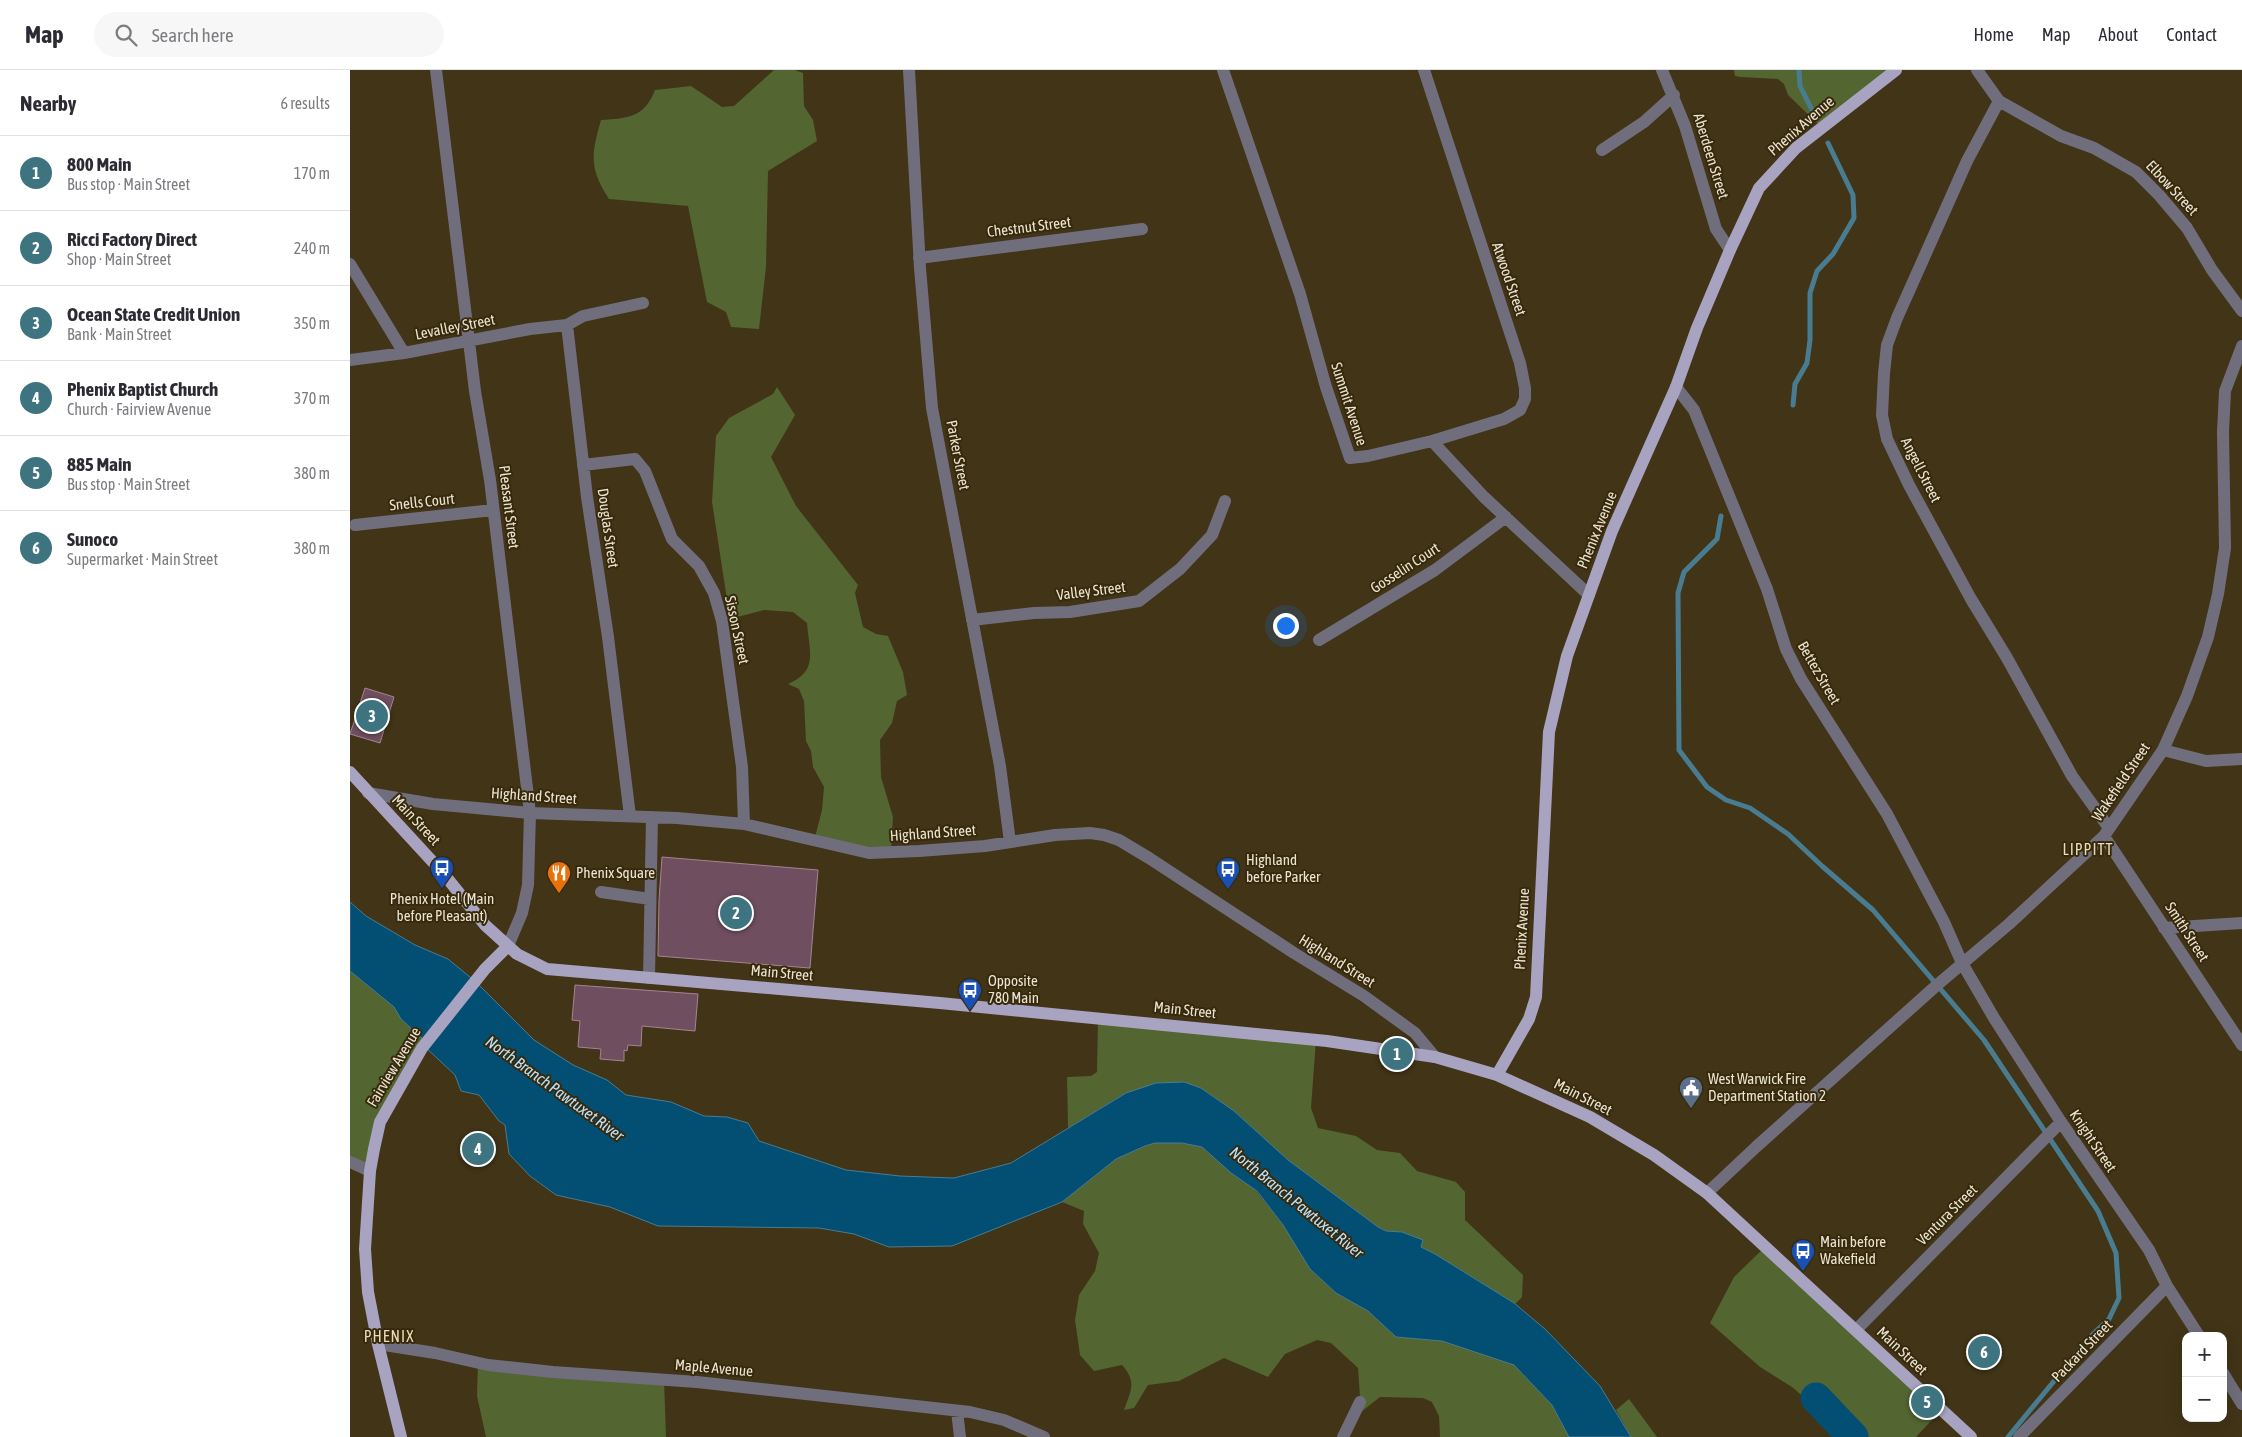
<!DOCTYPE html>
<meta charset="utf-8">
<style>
body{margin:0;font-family:"Asap Condensed",sans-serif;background:#f7f7f7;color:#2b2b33}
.controls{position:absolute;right:15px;bottom:15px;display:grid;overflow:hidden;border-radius:10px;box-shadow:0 5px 20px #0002}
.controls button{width:45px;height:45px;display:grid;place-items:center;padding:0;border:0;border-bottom:1px solid #e1e1e2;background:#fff;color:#2b2b33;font:25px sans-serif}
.you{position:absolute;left:935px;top:555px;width:18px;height:18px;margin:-12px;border:4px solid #fff;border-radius:50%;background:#1a73e8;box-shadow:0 0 0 8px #1a73e833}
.badge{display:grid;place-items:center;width:32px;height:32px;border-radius:50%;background:#3e7380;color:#fff;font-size:16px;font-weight:700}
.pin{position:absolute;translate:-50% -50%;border:2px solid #fff;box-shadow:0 1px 5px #0006}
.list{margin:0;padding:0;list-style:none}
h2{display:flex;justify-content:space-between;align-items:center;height:65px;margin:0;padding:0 20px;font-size:21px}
h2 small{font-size:16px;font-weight:400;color:#7c7c81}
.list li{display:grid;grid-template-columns:32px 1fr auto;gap:15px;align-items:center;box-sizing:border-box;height:75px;padding:0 20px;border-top:1px solid #e1e1e2}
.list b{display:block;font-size:19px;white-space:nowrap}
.list p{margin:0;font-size:16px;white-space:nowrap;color:#7c7c81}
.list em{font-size:16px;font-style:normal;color:#7c7c81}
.icon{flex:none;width:28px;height:28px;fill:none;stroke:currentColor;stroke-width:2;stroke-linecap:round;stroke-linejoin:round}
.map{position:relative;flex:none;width:1892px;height:1367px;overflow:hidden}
header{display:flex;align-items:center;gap:30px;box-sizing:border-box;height:70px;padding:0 25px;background:#fff;border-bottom:1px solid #e1e1e2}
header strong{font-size:24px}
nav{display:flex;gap:28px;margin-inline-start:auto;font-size:18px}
.search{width:350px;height:45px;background:#f7f7f7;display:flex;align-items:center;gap:12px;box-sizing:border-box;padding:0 18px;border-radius:28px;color:#7c7c81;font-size:19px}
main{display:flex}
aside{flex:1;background:#fff}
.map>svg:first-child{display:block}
.green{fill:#536530}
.water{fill:#034f74;stroke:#497c90}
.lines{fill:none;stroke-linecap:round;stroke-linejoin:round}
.stream{stroke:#497c90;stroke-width:5}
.river{stroke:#034f74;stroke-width:31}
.building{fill:#6f4f5f;stroke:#a68394}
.minor{stroke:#706e7c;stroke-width:12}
.major{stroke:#a8a3c0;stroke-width:12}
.labels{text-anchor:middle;stroke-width:4;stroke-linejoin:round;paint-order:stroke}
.street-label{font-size:15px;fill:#ece4d3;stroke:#372a0c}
.poi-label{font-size:15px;fill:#ece4d3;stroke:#372a0c;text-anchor:start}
.neighbourhood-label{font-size:16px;letter-spacing:1px;fill:#eadab8;stroke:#372a0c}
.water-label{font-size:16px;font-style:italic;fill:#bae2fe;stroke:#372a0c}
</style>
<header>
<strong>Map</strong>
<div class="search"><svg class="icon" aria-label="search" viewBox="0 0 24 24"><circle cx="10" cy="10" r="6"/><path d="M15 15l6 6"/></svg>Search here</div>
<nav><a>Home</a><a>Map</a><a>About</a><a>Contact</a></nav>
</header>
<main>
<aside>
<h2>Nearby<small>6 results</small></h2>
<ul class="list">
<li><span class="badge">1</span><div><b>800 Main</b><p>Bus stop · Main Street</p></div><em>170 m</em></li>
<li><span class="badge">2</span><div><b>Ricci Factory Direct</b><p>Shop · Main Street</p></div><em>240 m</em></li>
<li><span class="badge">3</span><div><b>Ocean State Credit Union</b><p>Bank · Main Street</p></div><em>350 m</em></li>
<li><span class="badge">4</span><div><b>Phenix Baptist Church</b><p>Church · Fairview Avenue</p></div><em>370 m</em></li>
<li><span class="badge">5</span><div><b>885 Main</b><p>Bus stop · Main Street</p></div><em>380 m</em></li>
<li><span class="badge">6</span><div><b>Sunoco</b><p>Supermarket · Main Street</p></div><em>380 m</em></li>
</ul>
</aside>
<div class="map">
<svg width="1892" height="1367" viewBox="0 0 1892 1367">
<rect width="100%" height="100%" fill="#413417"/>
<!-- green -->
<path class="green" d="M 424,0 L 445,0 L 453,3 L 454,36 L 463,50 L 467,71 L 418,101 L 416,197 L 409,259 L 381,257 L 376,242 L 357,232 L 338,136 L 259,129 C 239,98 241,85 251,50 C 278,48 294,48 305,20 L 341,16 L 372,37 L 384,36 Z
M 1384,0 L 1540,0 L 1469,55 L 1438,25 L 1434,14 L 1428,9 L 1390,7 L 1385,6 Z
M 427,317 L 445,345 L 421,387 L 446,436 L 508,515 L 505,523 L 513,557 L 526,564 L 538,566 L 553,602 L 557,625 L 547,631 L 542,653 L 530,670 L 531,707 L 543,747 L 541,780 L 516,781 L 465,767 L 472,740 L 474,717 L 463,697 L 461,681 L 456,671 L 454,631 L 449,619 L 438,614 C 469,601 459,581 457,553 L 443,542 L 414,540 L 380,549 L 362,432 L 366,366 L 379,348 L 423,324 Z
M 0,889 L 12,896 L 74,970 L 36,1040 L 20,1098 L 0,1090 Z
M 748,947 L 966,970 L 961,1038 L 968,1058 L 1006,1066 L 1027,1080 L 1050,1083 L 1067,1101 L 1106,1112 L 1115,1122 L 1115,1150 L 1173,1205 L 1172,1227 L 1165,1234 L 1085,1184 L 1028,1157 L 938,1090 L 884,1041 L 776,1023 L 718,1058 L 717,1007 L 741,1006 L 747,1002 Z
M 799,1073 L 832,1073 L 861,1079 L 895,1107 L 933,1155 L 960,1199 L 986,1223 L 1018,1241 L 1046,1267 L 1092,1271 L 1164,1295 L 1202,1335 L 1219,1367 L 1090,1367 L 1089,1346 L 1082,1332 L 1073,1328 L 1030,1327 L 1011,1342 L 1008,1298 L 981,1273 L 967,1270 L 935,1284 L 918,1307 L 874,1288 L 829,1311 L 798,1315 L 784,1338 L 774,1340 C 781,1320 787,1312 772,1295 L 744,1301 L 730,1285 L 725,1250 L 729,1225 L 745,1201 L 749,1183 L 733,1154 L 734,1141 L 712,1132 L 771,1085 Z
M 1417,1175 L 1592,1339 L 1566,1367 L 1493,1367 L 1480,1350 L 1442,1317 L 1410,1297 L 1360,1253 L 1384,1207 Z
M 128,1291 L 314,1309 L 316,1367 L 136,1367 L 127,1326 Z
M 1279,1329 L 1307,1367 L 1281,1367 L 1266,1340 Z"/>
<!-- water -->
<path class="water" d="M 0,832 L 16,846 L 65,875 L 98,889 L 126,912 L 184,970 L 223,995 L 257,1010 L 276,1025 L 321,1032 L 354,1046 L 377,1047 L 398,1053 L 409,1071 L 496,1100 L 550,1106 L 604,1108 L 661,1093 L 776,1023 L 806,1013 L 834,1012 L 851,1018 L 884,1041 L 938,1090 L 1028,1157 L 1036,1161 L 1052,1162 L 1073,1170 L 1071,1177 L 1085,1184 L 1164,1233 L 1195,1259 L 1250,1316 L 1281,1367 L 1219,1367 L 1202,1335 L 1164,1295 L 1092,1271 L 1046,1267 L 1018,1241 L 986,1223 L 960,1199 L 933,1155 L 907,1121 L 881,1103 L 852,1077 L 832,1073 L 805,1073 L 795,1076 L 766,1089 L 712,1132 L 602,1176 L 539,1177 L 504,1164 L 469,1158 L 308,1156 L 260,1137 L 206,1125 L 180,1106 L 159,1084 L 155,1055 L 149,1051 L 129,1025 L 111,1021 L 105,1005 L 74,976 L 74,970 L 51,949 L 44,937 L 0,901 Z"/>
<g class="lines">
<!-- stream -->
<path class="stream" d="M 1449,0 L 1450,16 L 1464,44
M 1443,335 L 1445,314 L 1457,293 L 1460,270 L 1460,223 L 1467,201 L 1483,184 L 1504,148 L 1503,125 L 1478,73
M 1371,446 L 1367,469 L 1334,502 L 1328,523 L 1329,680 L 1357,717 L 1376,730 L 1400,738 L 1438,764 L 1472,796 L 1523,840 L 1634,970 L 1748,1141 L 1766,1183 L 1769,1228 L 1759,1249 L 1742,1265 L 1658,1367"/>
<!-- river -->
<path class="river" d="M 1466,1328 L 1503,1367"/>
</g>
<!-- building -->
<path class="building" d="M 15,618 L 44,627 L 30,673 L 0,664 Z
M 312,787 L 468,800 L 460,898 L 308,886 L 309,830 Z
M 225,915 L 348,924 L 345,961 L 292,956 L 291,976 L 278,975 L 277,981 L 274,980 L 274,991 L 250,989 L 251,979 L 228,977 L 230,951 L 222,950 Z"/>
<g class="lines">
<!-- minor -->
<path class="minor" d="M 86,0 L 125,321 L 140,410 L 180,743 L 178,815 L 172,843 L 158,876
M 559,0 L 570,198 L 582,338 L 650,696 L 660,772
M 873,0 L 950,224 L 976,317 L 1000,388 L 1018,386 L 1082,371 L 1134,427 L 1239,525
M 1074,0 L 1170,293 L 1175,318 L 1175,329 L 1170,340 L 1154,349 L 1082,371
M 1312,0 L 1335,56 L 1366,159 L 1380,180
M 1627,0 L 1649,31 L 1711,66 L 1744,78 L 1786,102 L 1809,125 L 1837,158 L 1862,200 L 1892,241
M 1649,31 L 1617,91 L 1547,248 L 1537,275 L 1534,303 L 1532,345 L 1537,369 L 1559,415 L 1621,529 L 1657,588 L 1722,706 L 1759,758
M 1252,80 L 1294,52 L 1324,25
M 569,188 L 792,159
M 0,194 L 54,283
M 217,255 L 237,427 L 258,567 L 280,746
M 0,290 L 54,283 L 180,259 L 217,255 L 233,246 L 293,233
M 1326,317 L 1344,340 L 1417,519 L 1436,579 L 1451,609 L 1537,744 L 1594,852 L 1612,893 L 1644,948 L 1711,1052 L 1799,1180 L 1817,1216 L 1849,1266
M 233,395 L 285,389 L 295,401 L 322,469 L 349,496 L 364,523 L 372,551 L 392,697 L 394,754
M 5,455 L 143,440
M 622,550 L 684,543 L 720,542 L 789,531 L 830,499 L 862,465 L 875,431
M 969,570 L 1085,500 L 1156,447
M 1813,680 L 1856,691 L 1892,689
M 18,723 L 83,734 L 180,743 L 327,748 L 394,754 L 519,783 L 569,781 L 635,776 L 705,765 L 740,763 L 754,765 L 769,770 L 799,788 L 944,883 L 1014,926 L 1065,963 L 1085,987
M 1754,766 L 1892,975
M 251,822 L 300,829
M 1814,858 L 1892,853
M 299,908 L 302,747
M 0,1092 L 20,1101
M 1357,1123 L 1406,1077 L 1587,915 L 1659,854 L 1754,766 L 1813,680 L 1837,626 L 1858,567 L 1868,524 L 1875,478 L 1873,362 L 1875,321 L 1892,276
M 1506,1260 L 1711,1052
M 28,1274 L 85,1283 L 138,1295 L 203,1302 L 347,1312 L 620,1342 L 654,1350 L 694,1367
M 1873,1303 L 1892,1334
M 607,1341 L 610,1367
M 993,1367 L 1010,1332
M 1669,1367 L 1817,1216"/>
<!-- major -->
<path class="major" d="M 0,702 L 93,803 L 135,855 L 167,884 L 197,899 L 590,933 L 977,971 L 1085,987 L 1147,1005 L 1240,1047 L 1304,1085 L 1357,1123 L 1621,1367
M 1147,1005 L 1179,949 L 1186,927 L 1199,662 L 1217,586 L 1262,461 L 1326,317 L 1347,258 L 1380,180 L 1409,118 L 1446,78 L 1546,0
M 51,1367 L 28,1274 L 18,1222 L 15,1179 L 20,1101 L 24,1079 L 30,1052 L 72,978 L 135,899 L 158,876"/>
</g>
<!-- icons -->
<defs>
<g id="bus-pin" transform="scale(1.25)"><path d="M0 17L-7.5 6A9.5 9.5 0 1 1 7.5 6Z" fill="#1a4fb4" stroke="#372a0c"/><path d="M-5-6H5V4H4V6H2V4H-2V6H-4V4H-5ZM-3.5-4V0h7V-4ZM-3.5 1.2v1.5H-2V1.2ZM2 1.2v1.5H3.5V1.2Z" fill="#fff"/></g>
<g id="restaurant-pin" transform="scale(1.25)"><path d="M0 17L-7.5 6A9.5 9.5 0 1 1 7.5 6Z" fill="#e8710a" stroke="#372a0c"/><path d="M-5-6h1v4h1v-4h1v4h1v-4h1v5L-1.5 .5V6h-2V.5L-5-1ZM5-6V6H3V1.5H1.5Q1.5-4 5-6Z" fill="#fff"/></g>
<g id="civic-pin" transform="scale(1.25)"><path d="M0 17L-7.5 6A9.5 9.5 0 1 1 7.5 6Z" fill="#5c6f8a" stroke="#372a0c"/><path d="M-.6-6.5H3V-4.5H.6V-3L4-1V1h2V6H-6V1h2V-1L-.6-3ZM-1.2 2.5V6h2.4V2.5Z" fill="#fff"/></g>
</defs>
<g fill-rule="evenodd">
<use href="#bus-pin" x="92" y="798"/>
<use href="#bus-pin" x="878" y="799"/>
<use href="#restaurant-pin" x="209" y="803"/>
<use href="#bus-pin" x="620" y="920"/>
<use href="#civic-pin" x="1341" y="1018"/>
<use href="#bus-pin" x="1453" y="1181"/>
</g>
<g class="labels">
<!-- street labels -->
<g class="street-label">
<text transform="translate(1451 56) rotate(-41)" y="5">Phenix Avenue</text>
<text transform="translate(1361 86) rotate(73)" y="5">Aberdeen Street</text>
<text transform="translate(1822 118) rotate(47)" y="5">Elbow Street</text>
<text transform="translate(679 157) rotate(-7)" y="5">Chestnut Street</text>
<text transform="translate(1159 209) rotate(71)" y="5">Atwood Street</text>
<text transform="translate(105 257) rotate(-11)" y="5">Levalley Street</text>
<text transform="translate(999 334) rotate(72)" y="5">Summit Avenue</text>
<text transform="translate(608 385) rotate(79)" y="5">Parker Street</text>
<text transform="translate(1571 400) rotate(63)" y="5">Angell Street</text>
<text transform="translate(72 432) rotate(-6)" y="5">Snells Court</text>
<text transform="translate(159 437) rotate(83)" y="5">Pleasant Street</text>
<text transform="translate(258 458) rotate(82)" y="5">Douglas Street</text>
<text transform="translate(1247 460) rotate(-68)" y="5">Phenix Avenue</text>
<text transform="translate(1055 498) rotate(-33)" y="5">Gosselin Court</text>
<text transform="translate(741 521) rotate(-7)" y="5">Valley Street</text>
<text transform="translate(387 560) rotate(78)" y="5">Sisson Street</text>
<text transform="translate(1469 603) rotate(60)" y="5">Bettez Street</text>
<text transform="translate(1771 712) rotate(-56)" y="5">Wakefield Street</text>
<text transform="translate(184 726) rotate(4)" y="5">Highland Street</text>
<text transform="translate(66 750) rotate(47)" y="5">Main Street</text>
<text transform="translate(583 763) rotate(-4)" y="5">Highland Street</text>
<text transform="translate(1172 859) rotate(-87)" y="5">Phenix Avenue</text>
<text transform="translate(1837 862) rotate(57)" y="5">Smith Street</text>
<text transform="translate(987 891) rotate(32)" y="5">Highland Street</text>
<text transform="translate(432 903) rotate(5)" y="5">Main Street</text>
<text transform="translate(835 940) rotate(6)" y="5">Main Street</text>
<text transform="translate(44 997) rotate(-59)" y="5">Fairview Avenue</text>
<text transform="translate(1233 1027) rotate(27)" y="5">Main Street</text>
<text transform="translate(1743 1071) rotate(56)" y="5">Knight Street</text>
<text transform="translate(1597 1145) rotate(-45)" y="5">Ventura Street</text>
<text transform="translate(1552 1281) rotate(43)" y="5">Main Street</text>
<text transform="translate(1732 1281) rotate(-46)" y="5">Packard Street</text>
<text transform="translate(364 1298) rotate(5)" y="5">Maple Avenue</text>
</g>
<!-- poi labels -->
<g class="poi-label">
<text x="896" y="795">Highland<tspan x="896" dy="17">before Parker</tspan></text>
<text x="226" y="808">Phenix Square</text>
<text x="92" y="834" text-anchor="middle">Phenix Hotel (Main<tspan x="92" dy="17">before Pleasant)</tspan></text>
<text x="638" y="916">Opposite<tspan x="638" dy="17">780 Main</tspan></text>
<text x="1358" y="1014">West Warwick Fire<tspan x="1358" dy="17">Department Station 2</tspan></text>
<text x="1470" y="1177">Main before<tspan x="1470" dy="17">Wakefield</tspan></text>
</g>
<!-- neighbourhood labels -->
<g class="neighbourhood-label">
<text x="1738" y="785">LIPPITT</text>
<text x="39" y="1272">PHENIX</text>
</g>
<!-- water labels -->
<g class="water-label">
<text transform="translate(205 1018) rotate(36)" y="6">North Branch Pawtuxet River</text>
<text transform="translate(947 1132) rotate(39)" y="6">North Branch Pawtuxet River</text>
</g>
</g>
</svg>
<div class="controls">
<button>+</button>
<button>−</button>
</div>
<div class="you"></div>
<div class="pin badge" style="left:1047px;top:984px">1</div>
<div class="pin badge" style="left:386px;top:843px">2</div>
<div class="pin badge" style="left:22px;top:646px">3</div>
<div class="pin badge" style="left:128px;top:1079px">4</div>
<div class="pin badge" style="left:1577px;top:1332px">5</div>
<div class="pin badge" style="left:1634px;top:1282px">6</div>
</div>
</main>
